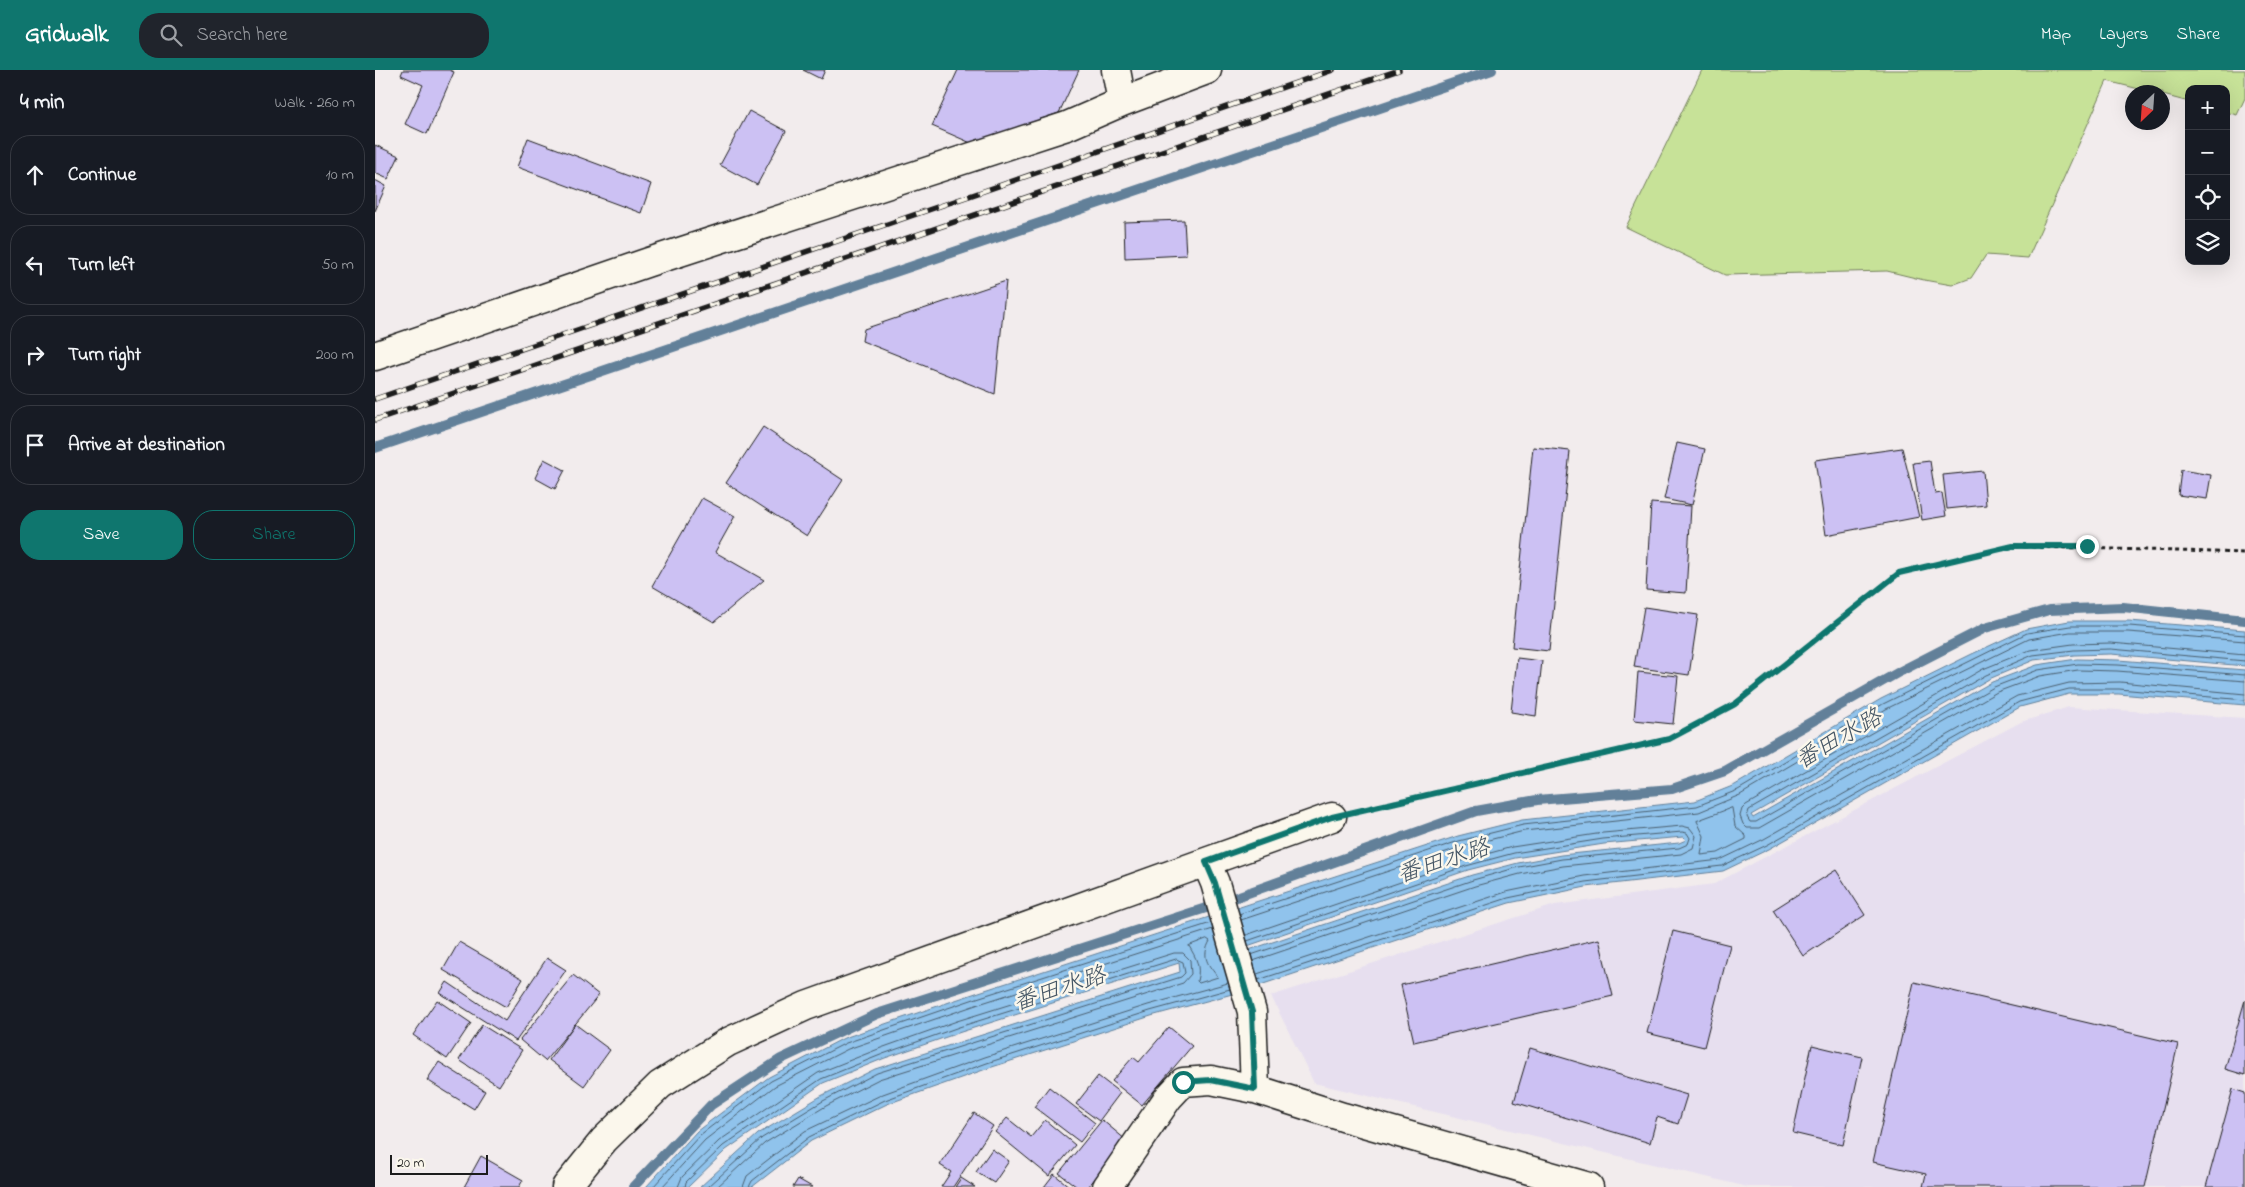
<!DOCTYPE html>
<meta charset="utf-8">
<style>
body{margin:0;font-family:"Indie Flower","Klee One",sans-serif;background:#20242c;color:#f1f3f6}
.controls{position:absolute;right:15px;top:15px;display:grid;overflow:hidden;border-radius:10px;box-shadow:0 5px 20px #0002}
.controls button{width:45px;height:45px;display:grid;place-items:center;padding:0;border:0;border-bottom:1px solid #363941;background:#171b24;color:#f1f3f6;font:25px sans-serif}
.compass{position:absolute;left:1750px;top:15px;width:45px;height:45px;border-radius:50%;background:#171b24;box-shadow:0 5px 20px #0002;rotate:205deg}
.scale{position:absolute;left:15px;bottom:12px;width:98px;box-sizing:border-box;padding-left:5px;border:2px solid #1c1c1c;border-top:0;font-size:14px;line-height:18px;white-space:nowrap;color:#1c1c1c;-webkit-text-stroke:4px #fbf7ec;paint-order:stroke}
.stop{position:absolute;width:15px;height:15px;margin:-11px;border:4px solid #0f766e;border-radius:50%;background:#fff}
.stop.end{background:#0f766e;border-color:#fff;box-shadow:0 1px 5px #0008}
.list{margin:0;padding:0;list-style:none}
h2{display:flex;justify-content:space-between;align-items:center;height:65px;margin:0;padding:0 20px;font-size:21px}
h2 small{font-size:16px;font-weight:400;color:#9ea1a6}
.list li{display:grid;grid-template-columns:32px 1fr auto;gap:15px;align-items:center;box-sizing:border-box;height:80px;margin:0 10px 10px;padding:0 10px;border:1px solid #363941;border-radius:20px}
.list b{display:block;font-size:19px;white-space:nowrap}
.list em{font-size:16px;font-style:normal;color:#9ea1a6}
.actions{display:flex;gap:10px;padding:15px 20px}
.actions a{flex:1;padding:11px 0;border:1px solid #0f766e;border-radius:20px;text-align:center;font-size:18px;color:#0f766e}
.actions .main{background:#0f766e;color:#fff}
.icon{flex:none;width:28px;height:28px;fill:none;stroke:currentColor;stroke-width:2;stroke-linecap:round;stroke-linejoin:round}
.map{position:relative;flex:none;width:1870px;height:1117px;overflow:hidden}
header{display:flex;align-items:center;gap:30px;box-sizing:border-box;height:70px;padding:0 25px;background:#0f766e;color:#fff}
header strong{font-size:24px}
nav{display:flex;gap:28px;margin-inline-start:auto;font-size:18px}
.search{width:350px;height:45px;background:#20242c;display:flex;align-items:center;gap:12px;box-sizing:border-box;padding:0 18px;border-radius:20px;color:#9ea1a6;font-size:19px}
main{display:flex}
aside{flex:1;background:#171b24}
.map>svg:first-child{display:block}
.built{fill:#e7dfef}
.green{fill:#c7e298;stroke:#727f5a}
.water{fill:#90c3ec;stroke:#628099;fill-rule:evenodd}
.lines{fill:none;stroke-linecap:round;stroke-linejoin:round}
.shore{stroke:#4a5f6f;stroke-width:1}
.stream{stroke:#628099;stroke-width:10}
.building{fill:#ccc1f3;stroke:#1c1c1c}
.minor-casing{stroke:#1c1c1c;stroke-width:31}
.path{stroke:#1c1c1c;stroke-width:3;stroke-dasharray:4 4;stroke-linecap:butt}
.minor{stroke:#fbf7ec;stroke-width:28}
.rail-casing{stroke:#1c1c1c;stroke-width:5.5}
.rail{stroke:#fbf7ec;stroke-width:4;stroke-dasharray:11;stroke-linecap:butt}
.route{stroke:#0f766e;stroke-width:6}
.labels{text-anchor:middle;stroke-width:5;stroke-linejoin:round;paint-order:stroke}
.water-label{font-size:24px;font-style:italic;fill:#455665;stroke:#fbf7ec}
</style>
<header>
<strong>Gridwalk</strong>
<div class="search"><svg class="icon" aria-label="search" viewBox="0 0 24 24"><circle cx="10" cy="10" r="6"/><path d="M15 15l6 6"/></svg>Search here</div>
<nav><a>Map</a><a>Layers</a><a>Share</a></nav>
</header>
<main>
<aside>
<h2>4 min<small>Walk · 260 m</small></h2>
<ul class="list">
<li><svg class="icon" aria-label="ahead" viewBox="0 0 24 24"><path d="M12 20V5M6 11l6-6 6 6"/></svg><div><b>Continue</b></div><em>10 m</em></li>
<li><svg class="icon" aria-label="left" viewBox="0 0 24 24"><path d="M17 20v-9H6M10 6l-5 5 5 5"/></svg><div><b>Turn left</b></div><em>50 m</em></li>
<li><svg class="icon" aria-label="right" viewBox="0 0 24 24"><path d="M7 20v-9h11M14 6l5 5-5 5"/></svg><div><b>Turn right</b></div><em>200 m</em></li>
<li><svg class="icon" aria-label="arrive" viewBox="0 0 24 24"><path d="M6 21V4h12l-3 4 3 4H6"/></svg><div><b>Arrive at destination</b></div></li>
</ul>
<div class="actions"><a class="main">Save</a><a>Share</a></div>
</aside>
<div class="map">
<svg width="1870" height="1117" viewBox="0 0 1870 1117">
<rect width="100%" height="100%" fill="#f2eced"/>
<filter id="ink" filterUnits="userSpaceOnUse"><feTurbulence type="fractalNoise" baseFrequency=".02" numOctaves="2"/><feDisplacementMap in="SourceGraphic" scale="10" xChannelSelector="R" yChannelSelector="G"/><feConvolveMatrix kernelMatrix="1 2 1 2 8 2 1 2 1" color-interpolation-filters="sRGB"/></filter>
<g filter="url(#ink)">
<!-- built -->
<path class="built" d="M 1694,637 L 1870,648 L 1870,1117 L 1373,1117 L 939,1013 L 896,926 L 1180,835 L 1339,814 L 1646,652 Z"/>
<!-- green -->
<path class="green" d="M 1327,0 L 1870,0 L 1870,28 L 1862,45 L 1851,42 L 1851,19 L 1814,19 L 1814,32 L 1788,25 L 1788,22 L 1776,22 L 1732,11 L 1653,188 L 1611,185 L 1596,208 L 1577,215 L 1549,210 L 1512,201 L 1350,205 L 1251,157 Z"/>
<!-- water -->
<path class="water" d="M 1694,551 L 1754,551 L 1870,560 L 1870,596 L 1736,584 L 1699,585 L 1659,590 L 1614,609 L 1376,745 L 1378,748 L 1617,612 L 1662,595 L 1702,589 L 1743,590 L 1870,600 L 1870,635 L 1744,624 L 1694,624 L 1645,637 L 1394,779 L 1348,801 L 1211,817 L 1134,833 L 861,923 L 776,946 L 614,998 L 512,1034 L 436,1071 L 377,1117 L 325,1117 L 383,1064 L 446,1026 L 500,999 L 805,902 L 804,893 L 586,962 L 510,988 L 448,1013 L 351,1080 L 313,1117 L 271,1117 L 322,1061 L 394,1007 L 469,968 L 601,923 L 1083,766 L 1147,750 L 1320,731 L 1360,715 L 1506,629 L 1597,584 L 1651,559 ZM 1308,767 L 1311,770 L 1304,773 L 1186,785 L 1143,793 L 1097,805 L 850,888 L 849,884 L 1093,800 L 1140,788 L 1229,774 Z"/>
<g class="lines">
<!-- shore -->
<path class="shore" d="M 1870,585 L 1736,573 L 1698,574 L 1655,580 L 1608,599 L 1371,735 L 1367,739 L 1365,746 L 1368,754 L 1372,758 L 1384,758 L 1622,622 L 1665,606 L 1703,600 L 1742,601 L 1870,611
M 1870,591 L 1736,579 L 1699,580 L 1658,585 L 1611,605 L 1374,740 L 1372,747 L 1375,752 L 1381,752 L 1619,617 L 1663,600 L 1703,594 L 1743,595 L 1870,605
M 1357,738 L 1360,756 L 1371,766 L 1371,769 L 1343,783 L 1326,785 L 1329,766 L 1322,751 Z
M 864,844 L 1084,771 L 1148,755 L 1322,736 L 1363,720 L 1508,634 L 1652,563 L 1695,556 L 1754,556 L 1870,565
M 866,850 L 1086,777 L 1149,761 L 1324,742 L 1365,725 L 1511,639 L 1654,569 L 1695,562 L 1753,562 L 1870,571
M 871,865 L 1090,790 L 1137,777 L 1228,763 L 1307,756 L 1315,758 L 1321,766 L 1318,778 L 1306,784 L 1188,796 L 1145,804 L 1100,816 L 878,891
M 832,869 L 835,871 C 826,887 833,895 843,907 L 824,913 L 822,911 C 826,896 821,888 814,876 Z
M 872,871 L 1091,796 L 1139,783 L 1228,769 L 1307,762 L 1312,763 L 1315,768 L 1313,774 L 1304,778 L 1187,789 L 1144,797 L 1098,810 L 876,885
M 882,904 L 1131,822 L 1209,806 L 1345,790 L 1389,769 L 1642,626 L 1694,613 L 1745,612 L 1870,624
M 883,910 L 1133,828 L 1210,812 L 1347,796 L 1392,775 L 1644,632 L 1694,619 L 1744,619 L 1870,630
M 278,1117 L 325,1065 L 396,1011 L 471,973 L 602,928 L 836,853
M 287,1117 L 330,1070 L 400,1016 L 473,979 L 604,934 L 838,859
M 303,1117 L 307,1107 L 344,1071 L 443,1003 L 506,978 L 582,951 L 799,883 L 808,883 L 815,890 L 816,904 L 808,913 L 504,1009 L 451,1036 L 390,1073 L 342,1117
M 310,1117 L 311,1112 L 348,1076 L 446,1009 L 508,984 L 584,957 L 801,889 L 808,892 L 810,903 L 806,907 L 502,1003 L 448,1031 L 387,1068 L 333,1117
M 368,1117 L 372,1106 L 430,1061 L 508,1024 L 610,987 L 773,935 L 853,913
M 374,1117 L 377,1111 L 434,1067 L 510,1030 L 612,993 L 775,941 L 855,919"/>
<!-- stream -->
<path class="stream" d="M 0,378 L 1117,0
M 258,1117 L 336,1035 L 406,989 L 502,944 L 831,838 L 1101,741 L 1162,730 L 1297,719 L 1350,701 L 1524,602 L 1610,558 L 1674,540 L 1748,537 L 1870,550"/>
</g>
<!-- building -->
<path class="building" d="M 28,0 L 74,0 L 79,2 L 52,64 L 30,54 L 48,15 L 26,5 Z
M 428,0 L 450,0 L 446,9 Z
M 583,0 L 704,0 L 684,43 L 596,73 L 557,56 Z
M 374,41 L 411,61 L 382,115 L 345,95 Z
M 153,68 L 276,114 L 266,143 L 142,97 Z
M 0,75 L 24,86 L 13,109 L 0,103 Z
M 0,110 L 11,116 L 0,141 Z
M 809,150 L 811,185 L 750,188 L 749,152 Z
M 631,211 L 620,324 L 487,271 L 489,259 Z
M 388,357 L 468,410 L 432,466 L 351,413 Z
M 1302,373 L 1330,379 L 1317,435 L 1289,429 Z
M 1158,377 L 1195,381 L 1174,581 L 1137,577 Z
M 1527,378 L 1544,447 L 1451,465 L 1440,390 Z
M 169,389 L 190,400 L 180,419 L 160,408 Z
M 1555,391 L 1560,424 L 1567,423 L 1571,446 L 1547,450 L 1538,393 Z
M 1806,400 L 1836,405 L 1832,429 L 1803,425 Z
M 1608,401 L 1611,435 L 1572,439 L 1568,405 Z
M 327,428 L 360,446 L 340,482 L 389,510 L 339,552 L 277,516 Z
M 1276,433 L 1316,436 L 1311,523 L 1271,520 Z
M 1269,537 L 1323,545 L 1314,605 L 1259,597 Z
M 1142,588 L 1167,591 L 1161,646 L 1136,642 Z
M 1263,602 L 1303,606 L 1298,654 L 1259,650 Z
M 1461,800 L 1490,845 L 1428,886 L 1398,840 Z
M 1298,861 L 1355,875 L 1329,977 L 1272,963 Z
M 1224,869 L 1238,926 L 1039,972 L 1026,915 Z
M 84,872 L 148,909 L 131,937 L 68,900 Z
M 172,888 L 191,900 L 141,971 L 65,923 L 72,912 L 130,951 Z
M 198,905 L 224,925 L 170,991 L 145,970 Z
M 1539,912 L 1803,974 L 1770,1117 L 1548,1117 L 1551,1104 L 1498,1092 Z
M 62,930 L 96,953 L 72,989 L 38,965 Z
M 1870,930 L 1870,1005 L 1850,999 Z
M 200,954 L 235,980 L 209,1016 L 174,990 Z
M 107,955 L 147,980 L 124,1016 L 84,990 Z
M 794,957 L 817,976 L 767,1035 L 737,1011 L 758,987 L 764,992 Z
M 1437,975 L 1487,987 L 1468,1075 L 1418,1063 Z
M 1155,978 L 1312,1025 L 1303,1054 L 1282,1047 L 1275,1073 L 1139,1032 Z
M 64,992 L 110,1021 L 99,1039 L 52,1010 Z
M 723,1006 L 745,1023 L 724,1051 L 701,1034 Z
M 674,1017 L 720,1053 L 705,1072 L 659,1037 Z
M 1858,1019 L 1870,1023 L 1870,1117 L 1831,1117 Z
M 599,1043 L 618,1056 L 578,1117 L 566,1117 L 576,1102 L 565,1095 Z
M 632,1048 L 656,1067 L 670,1050 L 700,1075 L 674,1106 L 620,1062 Z
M 727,1050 L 751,1070 L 713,1117 L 702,1117 L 684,1103 Z
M 617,1079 L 634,1091 L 619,1113 L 601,1102 Z
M 106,1086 L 148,1110 L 144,1117 L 89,1117 Z
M 679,1104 L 695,1117 L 669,1117 Z
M 586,1108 L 600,1117 L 580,1117 Z
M 423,1109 L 437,1117 L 418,1117 Z"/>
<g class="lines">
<!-- minor casing -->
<g class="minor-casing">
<path id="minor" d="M 741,0 L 747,32
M 0,286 L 274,192 L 692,56 L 747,32 L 832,0
M 831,792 L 957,747
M 191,1117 L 229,1070 L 285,1015 L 353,972 L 431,936 L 831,792 L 840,813 L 877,942 L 880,1019
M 732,1117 L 793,1028 L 808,1012 L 836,1010 L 880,1019 L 968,1047 L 1214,1117"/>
</g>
<!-- path -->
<path class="path" d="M 986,740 L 1294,669 L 1360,634 L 1524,503 L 1638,476 L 1870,483"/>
<!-- minor -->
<use href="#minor" class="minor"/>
<!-- rail casing -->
<g class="rail-casing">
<path id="rail" d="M 0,329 L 606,122 L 958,0
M 0,350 L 1024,0"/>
</g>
<!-- rail -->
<use href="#rail" class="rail"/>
</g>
</g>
<g class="lines" filter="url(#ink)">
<!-- route -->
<path class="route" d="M 808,1012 L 836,1010 L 880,1019 L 877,942 L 840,813 L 831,792 L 957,747 L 1294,669 L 1360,634 L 1524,503 L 1638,476 L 1712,476"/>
</g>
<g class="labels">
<!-- water labels -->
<g class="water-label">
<text transform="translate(1463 668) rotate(-30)" y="8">番田水路</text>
<text transform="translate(1068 790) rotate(-18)" y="8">番田水路</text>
<text transform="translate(684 918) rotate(-18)" y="8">番田水路</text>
</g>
</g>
</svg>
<div class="controls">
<button>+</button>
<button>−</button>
<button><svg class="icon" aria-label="locate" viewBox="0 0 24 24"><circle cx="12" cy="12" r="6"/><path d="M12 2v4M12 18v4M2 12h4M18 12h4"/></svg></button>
<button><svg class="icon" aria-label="layers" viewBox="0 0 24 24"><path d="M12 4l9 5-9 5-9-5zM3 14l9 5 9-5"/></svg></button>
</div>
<svg class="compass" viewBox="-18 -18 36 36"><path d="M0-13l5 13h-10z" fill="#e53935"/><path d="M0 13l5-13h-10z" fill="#9ea1a6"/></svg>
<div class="scale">20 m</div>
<div class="stop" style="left:808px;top:1012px"></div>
<div class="stop end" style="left:1712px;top:476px"></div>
</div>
</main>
